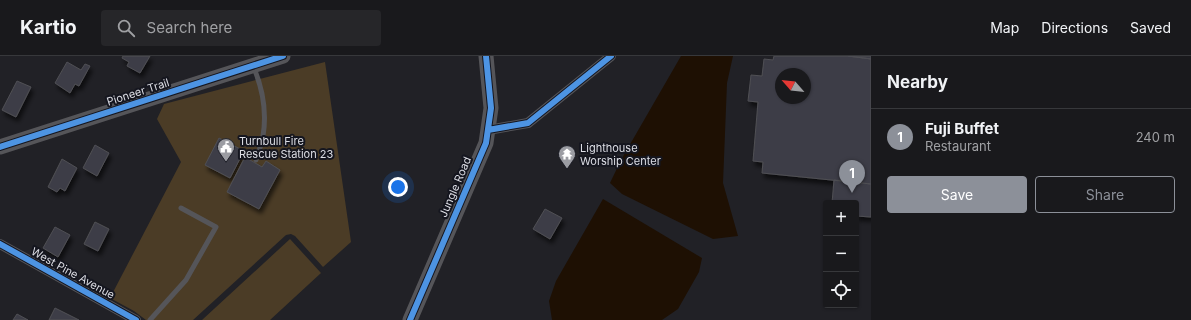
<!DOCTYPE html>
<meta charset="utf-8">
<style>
body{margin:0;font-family:Inter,sans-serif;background:#262629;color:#f1f3f6}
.controls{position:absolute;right:12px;bottom:12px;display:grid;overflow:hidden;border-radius:4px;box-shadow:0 1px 3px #0004}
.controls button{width:36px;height:36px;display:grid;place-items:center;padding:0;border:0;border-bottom:1px solid #37383b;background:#19191c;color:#f1f3f6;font:20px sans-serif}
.compass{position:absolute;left:775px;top:12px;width:36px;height:36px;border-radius:50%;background:#19191c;box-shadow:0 1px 3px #0004;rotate:298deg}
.you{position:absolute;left:398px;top:131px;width:14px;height:14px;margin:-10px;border:3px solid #fff;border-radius:50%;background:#1a73e8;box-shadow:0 0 0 6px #1a73e833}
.badge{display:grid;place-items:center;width:26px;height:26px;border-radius:50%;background:#8c9099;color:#fff;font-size:13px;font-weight:700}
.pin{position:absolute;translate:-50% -33px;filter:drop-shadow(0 1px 2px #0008)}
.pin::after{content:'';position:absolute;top:21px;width:14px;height:12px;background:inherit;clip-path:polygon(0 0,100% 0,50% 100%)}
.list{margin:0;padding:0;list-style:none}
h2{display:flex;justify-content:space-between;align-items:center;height:52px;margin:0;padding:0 16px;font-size:17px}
h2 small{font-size:13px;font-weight:400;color:#9fa0a3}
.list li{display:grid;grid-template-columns:26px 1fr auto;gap:12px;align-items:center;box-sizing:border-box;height:56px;padding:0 16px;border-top:1px solid #37383b}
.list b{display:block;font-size:15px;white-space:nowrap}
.list p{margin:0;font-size:13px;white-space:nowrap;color:#9fa0a3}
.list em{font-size:13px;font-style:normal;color:#9fa0a3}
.actions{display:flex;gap:8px;padding:12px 16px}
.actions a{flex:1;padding:9px 0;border:1px solid #8c9099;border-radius:4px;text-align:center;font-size:14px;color:#8c9099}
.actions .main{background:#8c9099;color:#fff}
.icon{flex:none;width:22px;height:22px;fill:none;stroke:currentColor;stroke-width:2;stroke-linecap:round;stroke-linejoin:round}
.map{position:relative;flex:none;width:871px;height:264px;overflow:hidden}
header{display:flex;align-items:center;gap:24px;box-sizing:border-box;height:56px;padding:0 20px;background:#19191c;border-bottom:1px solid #37383b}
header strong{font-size:19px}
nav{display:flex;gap:22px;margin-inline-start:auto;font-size:14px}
.search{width:280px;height:36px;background:#262629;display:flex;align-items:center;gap:10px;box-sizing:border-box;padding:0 14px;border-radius:4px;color:#9fa0a3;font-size:15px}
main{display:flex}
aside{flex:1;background:#19191c}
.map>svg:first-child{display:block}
.green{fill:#4b3c26}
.water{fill:#1e1003}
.building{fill:#3e3e47;stroke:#4f4f54;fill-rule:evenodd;filter:url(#shadow)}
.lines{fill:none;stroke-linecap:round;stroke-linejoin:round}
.lane{stroke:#555559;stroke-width:5}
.street{stroke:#555559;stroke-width:10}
.secondary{stroke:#555559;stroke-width:15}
.cycleway-casing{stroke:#15161f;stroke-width:8}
.cycleway{stroke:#4d94e3;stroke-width:6}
.labels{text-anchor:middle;stroke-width:4;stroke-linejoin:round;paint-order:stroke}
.street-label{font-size:11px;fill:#dddee5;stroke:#15161f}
.poi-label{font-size:11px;fill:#dddee5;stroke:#15161f;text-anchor:start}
</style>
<header>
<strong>Kartio</strong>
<div class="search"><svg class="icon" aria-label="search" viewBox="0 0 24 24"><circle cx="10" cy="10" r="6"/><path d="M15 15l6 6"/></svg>Search here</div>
<nav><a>Map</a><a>Directions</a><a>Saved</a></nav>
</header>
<main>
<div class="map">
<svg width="871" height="264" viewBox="0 0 871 264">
<defs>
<filter id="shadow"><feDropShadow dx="2.5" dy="4.5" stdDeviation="2" flood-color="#0009"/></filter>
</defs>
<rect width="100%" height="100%" fill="#212126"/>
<!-- green -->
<path class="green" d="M 325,6 L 351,186 L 323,211 L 295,180 L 291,178 L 286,179 L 193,264 L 146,264 L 134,255 L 110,242 L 181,106 L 157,63 L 164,48 Z
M 290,183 L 321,217 L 270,264 L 202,264 Z"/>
<!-- water -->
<path class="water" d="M 681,0 L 733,0 L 727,27 L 723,127 L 738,180 L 713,183 L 622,138 L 610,127 L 621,104 Z
M 603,143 L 702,202 L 699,216 L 678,253 L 662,264 L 552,264 L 549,245 L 556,225 Z"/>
<!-- building -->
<path class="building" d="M 123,0 L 150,0 L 140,17 L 127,10 L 129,6 L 122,2 Z
M 774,0 L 848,0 L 871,3 L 871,128 L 762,117 L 763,106 L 753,105 L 758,46 L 748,45 L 751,19 L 762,20 L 764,3 L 773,4 ZM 781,18 L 805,18 L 805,42 L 781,42 Z
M 848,0 L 871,0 L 871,3 Z
M 67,6 L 81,14 L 85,8 L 90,10 L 79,30 L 75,28 L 70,37 L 55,27 Z
M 17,25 L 31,31 L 16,61 L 2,54 Z
M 219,82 L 244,95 L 230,122 L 205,109 Z
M 95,89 L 109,97 L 97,120 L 83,112 Z
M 245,101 L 262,111 L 266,105 L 280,114 L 259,153 L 227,136 Z
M 62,103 L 77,112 L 65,135 L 60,132 L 57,136 L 48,131 Z
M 834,124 L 871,128 L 871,161 L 856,160 L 856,147 L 832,147 Z
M 545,153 L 562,162 L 550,183 L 533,173 Z
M 95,166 L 109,173 L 98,195 L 84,188 Z
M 55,171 L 70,179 L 58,201 L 43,192 Z
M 55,252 L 79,264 L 49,264 Z
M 17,258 L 28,264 L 13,264 Z"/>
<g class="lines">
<!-- lane -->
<path class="lane" d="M 254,12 C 263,34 267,56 263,80 C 262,88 258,96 256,104
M 150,264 L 186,224 L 216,171 L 181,152"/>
<!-- street -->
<path class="street" d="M 488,74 L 528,67 L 611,0
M 0,188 L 136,264"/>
<!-- secondary -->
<path class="secondary" d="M 0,91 L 283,0
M 410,264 L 486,87 L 491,52 L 486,0"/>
<!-- cycleway casing -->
<g class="cycleway-casing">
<path id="cycleway" d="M 488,74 L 528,67 L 611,0
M 0,91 L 283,0
M 0,188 L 136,264
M 410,264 L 486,87 L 491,52 L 486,0"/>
</g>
<!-- cycleway -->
<use href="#cycleway" class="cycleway"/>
</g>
<!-- icons -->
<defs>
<g id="civic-pin" transform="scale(0.9)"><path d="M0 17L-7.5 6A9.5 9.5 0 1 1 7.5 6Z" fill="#9b9ca2" stroke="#15161f"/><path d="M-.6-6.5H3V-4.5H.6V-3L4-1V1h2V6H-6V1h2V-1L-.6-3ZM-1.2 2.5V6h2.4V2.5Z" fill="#fff"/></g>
<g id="temple-pin" transform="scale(0.9)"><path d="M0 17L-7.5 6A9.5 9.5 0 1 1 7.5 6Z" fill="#9b9ca2" stroke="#15161f"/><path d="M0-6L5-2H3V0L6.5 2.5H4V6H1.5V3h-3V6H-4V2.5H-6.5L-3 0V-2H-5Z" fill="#fff"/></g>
</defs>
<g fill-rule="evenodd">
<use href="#civic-pin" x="226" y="91"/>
<use href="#temple-pin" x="567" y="98"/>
</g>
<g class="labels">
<!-- street labels -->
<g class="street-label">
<text transform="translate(138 36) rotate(-18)" y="4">Pioneer Trail</text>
<text transform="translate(455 131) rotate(-67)" y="4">Jungle Road</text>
<text transform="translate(73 217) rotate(29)" y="4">West Pine Avenue</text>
</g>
<!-- poi labels -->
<g class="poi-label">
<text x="239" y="89">Turnbull Fire<tspan x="239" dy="13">Rescue Station 23</tspan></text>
<text x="580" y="96">Lighthouse<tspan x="580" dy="13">Worship Center</tspan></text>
</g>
</g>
</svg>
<div class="controls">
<button>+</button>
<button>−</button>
<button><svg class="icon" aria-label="locate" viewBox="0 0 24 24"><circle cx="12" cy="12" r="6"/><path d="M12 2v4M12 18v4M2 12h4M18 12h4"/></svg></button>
</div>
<svg class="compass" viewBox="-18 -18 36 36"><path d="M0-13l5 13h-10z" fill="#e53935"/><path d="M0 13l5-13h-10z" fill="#9fa0a3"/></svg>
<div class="you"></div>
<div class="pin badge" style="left:852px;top:137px">1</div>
</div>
<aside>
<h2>Nearby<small></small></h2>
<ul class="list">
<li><span class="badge">1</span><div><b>Fuji Buffet</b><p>Restaurant</p></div><em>240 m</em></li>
</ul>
<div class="actions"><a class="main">Save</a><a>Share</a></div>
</aside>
</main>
